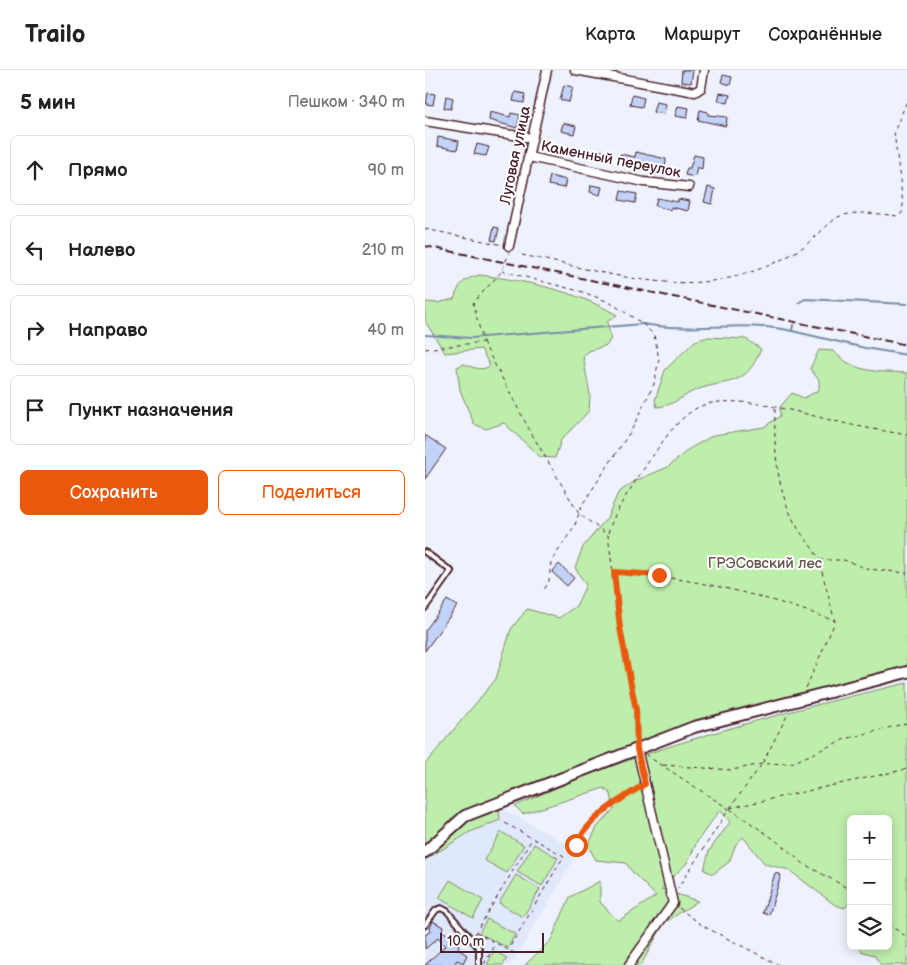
<!DOCTYPE html>
<html lang="ru">
<meta charset="utf-8">
<style>
body{margin:0;font-family:"Balsamiq Sans",sans-serif;background:#f2f2f2;color:#222}
.controls{position:absolute;right:15px;bottom:15px;display:grid;overflow:hidden;border-radius:8px;box-shadow:0 2px 12px #0003}
.controls button{width:45px;height:45px;display:grid;place-items:center;padding:0;border:0;border-bottom:1px solid #e0e0e0;background:#fff;color:#222;font:25px sans-serif}
.scale{position:absolute;left:15px;bottom:12px;width:104px;box-sizing:border-box;padding-left:5px;border:2px solid #4a1f2b;border-top:0;font-size:14px;line-height:18px;white-space:nowrap;color:#4a1f2b;-webkit-text-stroke:4px #fff;paint-order:stroke}
.stop{position:absolute;width:15px;height:15px;margin:-11px;border:4px solid #ea580c;border-radius:50%;background:#fff}
.stop.end{background:#ea580c;border-color:#fff;box-shadow:0 1px 5px #0008}
.list{margin:0;padding:0;list-style:none}
h2{display:flex;justify-content:space-between;align-items:center;height:65px;margin:0;padding:0 20px;font-size:21px}
h2 small{font-size:16px;font-weight:400;color:#767676}
.list li{display:grid;grid-template-columns:32px 1fr auto;gap:15px;align-items:center;box-sizing:border-box;height:70px;margin:0 10px 10px;padding:0 10px;border:1px solid #e0e0e0;border-radius:8px}
.list b{display:block;font-size:19px;white-space:nowrap}
.list em{font-size:16px;font-style:normal;color:#767676}
.actions{display:flex;gap:10px;padding:15px 20px}
.actions a{flex:1;padding:11px 0;border:1px solid #ea580c;border-radius:8px;text-align:center;font-size:18px;color:#ea580c}
.actions .main{background:#ea580c;color:#fff}
.icon{flex:none;width:28px;height:28px;fill:none;stroke:currentColor;stroke-width:2;stroke-linecap:round;stroke-linejoin:round}
.map{position:relative;flex:none;width:482px;height:895px;overflow:hidden}
header{display:flex;align-items:center;gap:30px;box-sizing:border-box;height:70px;padding:0 25px;background:#fff;border-bottom:1px solid #e0e0e0}
header strong{font-size:24px}
nav{display:flex;gap:28px;margin-inline-start:auto;font-size:18px}
main{display:flex}
aside{flex:1;background:#fff}
.map>svg:first-child{display:block}
.built{fill:#e0e9fc}
.green{fill:#beeeac;stroke:#84866c}
.lines{fill:none;stroke-linecap:round;stroke-linejoin:round}
.stream{stroke:#798ca7;stroke-width:2}
.building{fill:#c2d3f9;stroke:#4a1f2b}
.service-casing{stroke:#4a1f2b;stroke-width:8}
.minor-casing{stroke:#4a1f2b;stroke-width:11}
.secondary-casing{stroke:#4a1f2b;stroke-width:14}
.path{stroke:#4a1f2b;stroke-width:1;stroke-dasharray:4 4;stroke-linecap:butt}
.service{stroke:#fff;stroke-width:4}
.minor{stroke:#fff;stroke-width:8}
.secondary{stroke:#fff;stroke-width:10}
.rail{stroke:#4a1f2b;stroke-width:2;stroke-dasharray:8 4;stroke-linecap:butt}
.route{stroke:#ea580c;stroke-width:6}
.labels{text-anchor:middle;stroke-width:4;stroke-linejoin:round;paint-order:stroke}
.street-label{font-size:15px;fill:#4a1f2b;stroke:#fff}
.park-label{font-size:15px;fill:#67534b;stroke:#fff}
</style>
<header>
<strong>Trailo</strong>
<nav><a>Карта</a><a>Маршрут</a><a>Сохранённые</a></nav>
</header>
<main>
<aside>
<h2>5 мин<small>Пешком · 340 m</small></h2>
<ul class="list">
<li><svg class="icon" aria-label="ahead" viewBox="0 0 24 24"><path d="M12 20V5M6 11l6-6 6 6"/></svg><div><b>Прямо</b></div><em>90 m</em></li>
<li><svg class="icon" aria-label="left" viewBox="0 0 24 24"><path d="M17 20v-9H6M10 6l-5 5 5 5"/></svg><div><b>Налево</b></div><em>210 m</em></li>
<li><svg class="icon" aria-label="right" viewBox="0 0 24 24"><path d="M7 20v-9h11M14 6l5 5-5 5"/></svg><div><b>Направо</b></div><em>40 m</em></li>
<li><svg class="icon" aria-label="arrive" viewBox="0 0 24 24"><path d="M6 21V4h12l-3 4 3 4H6"/></svg><div><b>Пункт назначения</b></div></li>
</ul>
<div class="actions"><a class="main">Сохранить</a><a>Поделиться</a></div>
</aside>
<div class="map">
<svg width="482" height="895" viewBox="0 0 482 895">
<rect width="100%" height="100%" fill="#edf2fd"/>
<filter id="ink" filterUnits="userSpaceOnUse"><feTurbulence type="fractalNoise" baseFrequency=".02" numOctaves="2"/><feDisplacementMap in="SourceGraphic" scale="10" xChannelSelector="R" yChannelSelector="G"/><feConvolveMatrix kernelMatrix="1 2 1 2 8 2 1 2 1" color-interpolation-filters="sRGB"/></filter>
<g filter="url(#ink)">
<!-- built -->
<path class="built" d="M 76,738 L 154,781 L 86,895 L 0,895 L 0,788 L 37,754 Z"/>
<!-- green -->
<path class="green" d="M 55,205 C 102,211 151,221 192,245 L 182,252 L 186,268 L 182,275 L 164,281 L 158,286 L 165,325 L 164,341 L 136,370 L 130,388 L 115,387 L 79,353 L 61,359 L 49,354 L 35,320 L 32,297 L 39,294 C 48,298 57,301 65,296 L 56,279 L 20,283 L 0,251 L 0,232 L 12,233 L 29,229 C 35,213 38,209 55,205 Z
M 283,267 L 321,269 L 336,279 C 320,319 304,308 271,320 C 257,326 248,336 232,337 L 230,330 L 240,300 L 270,271 Z
M 394,280 L 408,281 C 431,304 452,301 482,303 L 482,596 L 237,663 L 73,730 L 75,750 L 45,762 L 0,790 L 0,694 L 71,609 L 86,559 L 102,539 L 134,548 L 151,536 L 161,515 L 150,498 L 158,477 L 182,448 L 193,423 L 210,411 L 243,397 L 264,379 L 289,365 L 339,357 L 355,346 L 355,337 L 367,323 L 379,328 L 394,320 L 394,310 L 385,299 Z
M 482,613 L 482,895 L 456,895 L 449,885 L 436,881 L 434,876 L 463,876 L 463,749 L 426,749 L 426,831 L 420,838 L 410,835 L 364,800 L 340,794 L 318,767 L 311,774 L 304,792 L 288,804 L 279,800 L 284,781 L 305,752 L 295,740 L 273,770 L 262,793 L 236,819 L 273,831 L 239,853 L 216,895 L 100,895 L 126,870 L 145,827 L 175,811 L 175,832 L 193,851 L 231,826 L 208,803 L 201,793 L 171,790 L 163,776 L 172,757 L 189,739 L 186,724 L 179,718 L 98,744 L 90,736 C 118,724 146,710 175,700 C 275,664 378,637 482,613 Z
M 76,762 L 99,775 L 82,803 L 59,790 Z
M 109,774 L 133,788 L 117,816 L 92,802 Z
M 91,805 L 115,819 L 98,847 L 74,833 Z
M 25,810 L 58,830 L 48,848 L 14,828 Z
M 62,849 L 90,864 L 83,878 L 54,863 Z
M 69,881 L 82,888 L 78,895 L 62,895 Z"/>
<g class="lines">
<!-- stream -->
<path class="stream" d="M 373,233 L 380,229 L 482,234
M 367,261 L 440,278 L 482,285
M 0,265 L 46,268 L 218,254 C 267,263 319,250 367,261 L 368,255"/>
</g>
<!-- building -->
<path class="building" d="M 257,0 L 268,0 L 266,13 L 256,12 Z
M 298,5 L 307,7 L 305,15 L 296,12 Z
M 139,15 L 148,17 L 144,32 L 135,30 Z
M 90,22 L 100,24 L 99,33 L 88,31 Z
M 3,23 L 10,24 L 8,35 L 1,34 Z
M 295,23 L 305,25 L 303,33 L 293,31 Z
M 207,25 L 219,28 L 217,37 L 205,35 Z
M 21,26 L 28,28 L 26,39 L 19,38 Z
M 231,32 L 241,34 L 239,44 L 228,42 Z
M 253,36 L 264,38 L 262,48 L 250,46 Z
M 275,40 L 283,42 L 283,45 L 302,47 L 301,56 L 273,50 Z
M 65,42 L 85,47 L 86,43 L 95,45 L 92,58 L 64,50 Z
M 138,53 L 151,56 L 149,64 L 136,61 Z
M 13,67 L 34,71 L 32,80 L 12,76 Z
M 52,74 L 64,77 L 61,86 L 49,84 Z
M 173,80 L 181,82 L 180,89 L 171,86 Z
M 211,82 L 241,89 L 240,101 L 193,91 L 195,84 L 210,87 Z
M 269,85 L 278,87 L 277,99 L 272,97 L 270,107 L 260,105 L 262,98 L 265,98 Z
M 87,101 L 94,103 L 92,111 L 85,110 Z
M 125,106 L 141,110 L 139,118 L 123,115 Z
M 166,115 L 177,117 L 175,125 L 165,122 Z
M 283,117 L 290,119 L 287,134 L 279,132 Z
M 196,121 L 212,124 L 210,133 L 194,130 Z
M 232,128 L 253,132 L 253,129 L 265,131 L 263,141 L 246,137 L 246,140 L 230,136 Z
M 69,157 L 74,158 L 71,171 L 66,170 Z
M 0,365 L 21,379 L 0,409 Z
M 134,494 L 149,508 L 142,516 L 127,502 Z
M 22,530 L 32,536 L 0,581 L 0,561 Z
M 350,803 L 356,805 L 344,845 L 338,843 Z
M 8,851 L 18,857 L 17,861 L 27,867 L 26,870 L 34,875 L 33,879 L 42,885 L 38,893 L 32,890 L 29,895 L 0,895 L 20,876 L 13,868 L 0,879 L 0,865 L 6,861 L 5,858 Z"/>
<g class="lines">
<!-- service casing -->
<g class="service-casing">
<path id="service" d="M 0,482 L 26,501 L 0,538
M 0,855 L 11,840 L 16,838 L 22,841 L 54,878 L 54,895"/>
</g>
<!-- minor casing -->
<g class="minor-casing">
<path id="minor" d="M 150,0 L 270,22 L 276,18 L 279,0
M 0,51 L 107,68
M 104,87 L 219,112 L 264,117
M 84,176 L 122,0
M 204,895 L 248,833 L 212,679"/>
</g>
<!-- secondary casing -->
<g class="secondary-casing">
<path id="secondary" d="M 0,782 L 40,746 L 269,657 L 482,602"/>
</g>
<!-- path -->
<path class="path" d="M 0,159 L 78,175
M 97,185 C 163,198 237,223 304,208 C 328,203 358,191 378,177 C 387,171 407,150 413,147 C 430,140 455,144 473,146 L 477,143 L 478,134 L 469,62 L 482,31
M 77,201 L 158,222 L 184,232 L 218,254 L 229,265 L 234,289 L 229,314 L 207,359 L 157,435 L 150,455 L 126,492 L 124,511 L 119,520
M 58,272 L 105,361 L 154,444 L 183,465 L 195,558 L 211,640 L 212,671
M 0,279 L 58,272 L 48,233 L 77,201 L 84,183
M 350,339 C 349,380 351,423 374,460 C 381,470 388,478 394,489
M 183,463 C 191,437 208,416 222,394 C 236,374 253,346 276,336 C 312,322 381,345 418,353 C 439,358 461,361 482,365
M 190,502 C 265,507 340,525 410,551
M 381,618 L 410,552 L 394,490 L 419,490 L 443,499 L 482,503
M 221,685 L 304,739 L 253,818
M 238,695 L 307,700 L 337,694 L 367,693 L 420,669 L 482,653
M 305,738 L 482,699
M 305,738 L 337,694 L 364,642
M 305,739 L 349,769 L 379,794 L 419,816 L 426,823
M 80,753 L 139,786 L 83,880
M 151,775 C 164,749 189,733 214,717
M 254,838 L 278,856 L 354,895
M 463,854 L 482,867
M 51,862 L 89,883
M 50,864 L 107,769
M 59,894 L 71,874"/>
<!-- service -->
<use href="#service" class="service"/>
<!-- minor -->
<use href="#minor" class="minor"/>
<!-- secondary -->
<use href="#secondary" class="secondary"/>
<!-- rail -->
<path class="rail" d="M 0,176 L 482,275"/>
</g>
</g>
<g class="lines" filter="url(#ink)">
<!-- route -->
<path class="route" d="M 151,775 C 165,746 193,731 220,714 L 212,679 L 211,640 L 195,558 L 189,502 L 234,505"/>
</g>
<g class="labels">
<!-- street labels -->
<g class="street-label">
<text transform="translate(90 85) rotate(-78)" y="5">Луговая улица</text>
<text transform="translate(186 89) rotate(11)" y="5">Каменный переулок</text>
</g>
<!-- park labels -->
<g class="park-label">
<text x="340" y="498">ГРЭСовский лес</text>
</g>
</g>
</svg>
<div class="controls">
<button>+</button>
<button>−</button>
<button><svg class="icon" aria-label="layers" viewBox="0 0 24 24"><path d="M12 4l9 5-9 5-9-5zM3 14l9 5 9-5"/></svg></button>
</div>
<div class="scale">100 m</div>
<div class="stop" style="left:151px;top:775px"></div>
<div class="stop end" style="left:234px;top:505px"></div>
</div>
</main>
